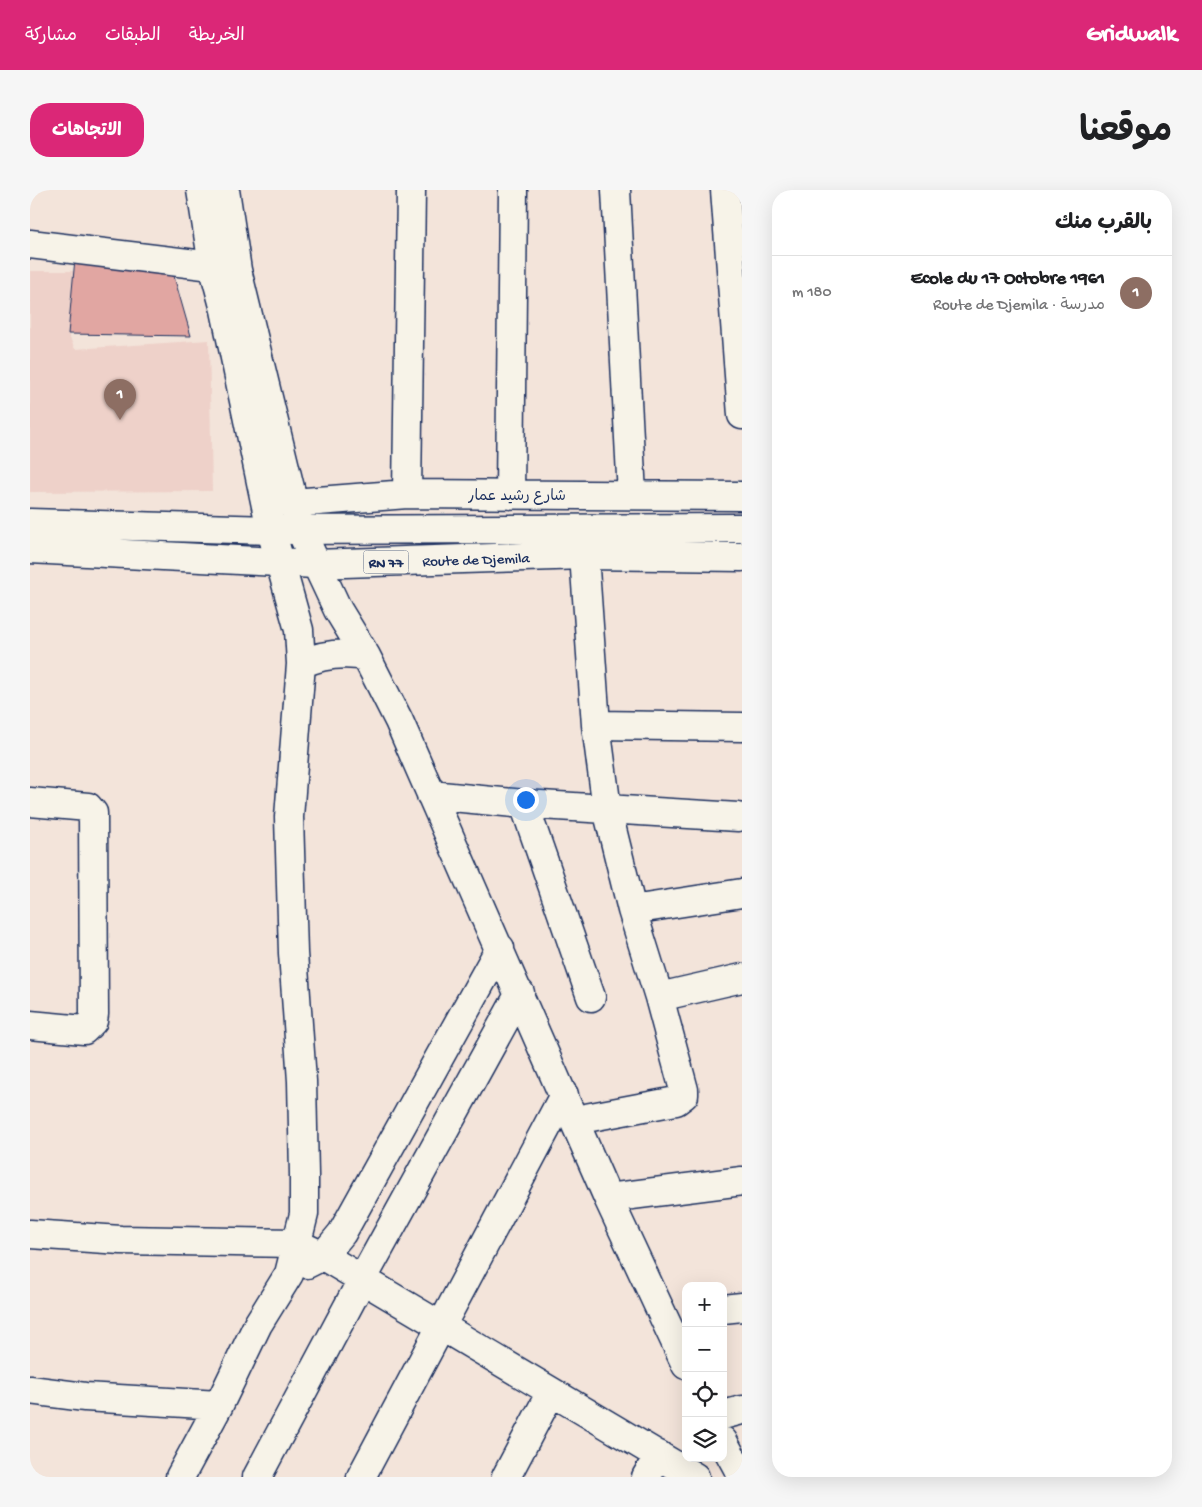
<!DOCTYPE html>
<html lang="ar">
<meta charset="utf-8">
<style>
body{margin:0;font-family:"Gochi Hand","Playpen Sans Arabic",sans-serif;background:#f6f6f6;color:#202124;direction:rtl}
.controls{position:absolute;right:15px;bottom:15px;display:grid;overflow:hidden;border-radius:10px;box-shadow:0 5px 20px #0002}
.controls button{width:45px;height:45px;display:grid;place-items:center;padding:0;border:0;border-bottom:1px solid #e0e0e0;background:#fff;color:#202124;font:25px sans-serif}
.you{position:absolute;left:495px;top:609px;width:18px;height:18px;margin:-12px;border:4px solid #fff;border-radius:50%;background:#1a73e8;box-shadow:0 0 0 8px #1a73e833}
.badge{display:grid;place-items:center;width:32px;height:32px;border-radius:50%;background:#db2777;color:#fff;font-size:16px;font-weight:700}
.pin{position:absolute;translate:-50% -41px;filter:drop-shadow(0 1px 2px #0008)}
.pin::after{content:'';position:absolute;top:26px;width:18px;height:15px;background:inherit;clip-path:polygon(0 0,100% 0,50% 100%)}
.list{margin:0;padding:0;list-style:none}
h2{display:flex;justify-content:space-between;align-items:center;height:65px;margin:0;padding:0 20px;font-size:21px}
h2 small{font-size:16px;font-weight:400;color:#757577}
.list li{display:grid;grid-template-columns:32px 1fr auto;gap:15px;align-items:center;box-sizing:border-box;height:75px;padding:0 20px;border-top:1px solid #e0e0e0}
.list b{display:block;font-size:19px;white-space:nowrap}
.list p{margin:0;font-size:16px;white-space:nowrap;color:#757577}
.list em{font-size:16px;font-style:normal;color:#757577}
.icon{flex:none;width:28px;height:28px;fill:none;stroke:currentColor;stroke-width:2;stroke-linecap:round;stroke-linejoin:round}
.map{position:relative;flex:none;width:712px;height:1287px;overflow:hidden;direction:ltr;border-radius:20px}
header{display:flex;align-items:center;gap:30px;box-sizing:border-box;height:70px;padding:0 25px;background:#db2777;color:#fff}
header strong{font-size:24px}
nav{display:flex;gap:28px;margin-inline-start:auto;font-size:18px}
.intro{display:flex;align-items:center;justify-content:space-between;box-sizing:border-box;height:120px;padding:0 30px}
h1{margin:0;font-size:35px}
.button{padding:12px 22px;border-radius:20px;background:#db2777;color:#fff;font-size:18px;font-weight:700}
main{display:flex;gap:30px;padding:0 30px}
aside{flex:1;background:#fff;border-radius:20px;box-shadow:0 5px 20px #0002}
.map>svg:first-child{display:block}
.built{fill:#eed1c9}
.building{fill:#e1a6a2;stroke:#1b2f5e}
.lines{fill:none;stroke-linecap:round;stroke-linejoin:round}
.minor-casing{stroke:#1b2f5e;stroke-width:31}
.major-casing{stroke:#1b2f5e;stroke-width:31}
.minor{stroke:#f7f3e8;stroke-width:28}
.major{stroke:#f7f3e8;stroke-width:28}
.labels{text-anchor:middle;stroke-width:4;stroke-linejoin:round;paint-order:stroke}
.shield{fill:#f7f3e8;stroke:#5d6a87;stroke-width:1}
.shield-label{font-size:14px;font-weight:bold;fill:#1b2f5e}
.street-label{font-size:15px;fill:#1b2f5e;stroke:#f7f3e8}
</style>
<header>
<strong>Gridwalk</strong>
<nav><a>الخريطة</a><a>الطبقات</a><a>مشاركة</a></nav>
</header>
<div class="intro"><h1>موقعنا</h1><a class="button">الاتجاهات</a></div>
<main>
<aside>
<h2>بالقرب منك<small></small></h2>
<ul class="list">
<li><span class="badge" style="background:#8d6e63">1</span><div><b>Ecole du 17 Octobre 1961</b><p>مدرسة · Route de Djemila</p></div><em>180 m</em></li>
</ul>
</aside>
<div class="map">
<svg width="712" height="1287" viewBox="0 0 712 1287">
<rect width="100%" height="100%" fill="#f3e4da"/>
<filter id="ink" filterUnits="userSpaceOnUse"><feTurbulence type="fractalNoise" baseFrequency=".02" numOctaves="2"/><feDisplacementMap in="SourceGraphic" scale="10" xChannelSelector="R" yChannelSelector="G"/><feConvolveMatrix kernelMatrix="1 2 1 2 8 2 1 2 1" color-interpolation-filters="sRGB"/></filter>
<g filter="url(#ink)">
<!-- built -->
<path class="built" d="M 0,81 L 46,81 L 38,144 L 45,159 L 179,150 L 182,301 L 0,302 Z"/>
<!-- building -->
<path class="building" d="M 706,0 L 712,0 L 712,122 Z
M 46,58 L 141,76 L 161,146 L 38,144 Z"/>
<g class="lines">
<!-- minor casing -->
<g class="minor-casing">
<path id="minor" d="M 195,0 L 207,80 L 270,339 L 308,420 L 336,466 L 369,531 L 578,1008 L 656,1175
M 586,0 L 602,305
M 695,0 L 712,225
M 0,54 L 199,78
M 377,304 L 381,0
M 480,305 L 483,0
M 263,313 L 377,304 L 712,306
M 271,474 C 292,464 313,462 336,466
M 566,535 L 712,537
M 401,605 L 494,614 L 708,627
M 0,612 L 58,617 L 63,623 L 64,824 L 63,831 L 54,840 L 0,835
M 494,614 L 561,807
M 602,720 L 712,703
M 629,807 L 712,788
M 545,930 L 646,911 L 654,905 L 654,900 L 629,807 L 602,720 L 577,619 L 566,535 L 554,365
M 578,1008 L 712,991
M 0,1044 L 91,1050 L 266,1053 L 293,1066 L 665,1287
M 277,1074 L 293,1066 L 312,1043 L 470,758
M 693,1119 L 712,1117
M 0,1200 L 55,1207 L 189,1215
M 693,1225 L 712,1220
M 693,1251 L 712,1286
M 150,1287 L 189,1215 L 228,1134 L 259,1084 L 274,1024 L 274,985 L 272,891 L 263,763 L 259,627 L 271,474 L 269,440 L 241,340 L 195,120 L 183,75 L 171,0
M 227,1287 L 332,1090 L 490,803
M 331,1287 L 534,905
M 476,1287 L 521,1202
M 616,1287 L 629,1265"/>
</g>
<!-- major casing -->
<g class="major-casing">
<path id="major" d="M 0,333 L 241,340 L 712,338
M 0,359 L 285,374 L 554,365 L 712,367"/>
</g>
<!-- minor -->
<use href="#minor" class="minor"/>
<!-- major -->
<use href="#major" class="major"/>
</g>
</g>
<g class="labels">
<!-- shield labels -->
<rect class="shield" x="333.5" y="360.5" width="45" height="23" rx="4"/>
<g class="shield-label">
<text x="356" y="377">RN 77</text>
</g>
<!-- street labels -->
<g class="street-label">
<text x="487" y="310">شارع رشيد عمار</text>
<text transform="translate(446 369) rotate(-2)" y="5">Route de Djemila</text>
</g>
</g>
</svg>
<div class="controls">
<button>+</button>
<button>−</button>
<button><svg class="icon" aria-label="locate" viewBox="0 0 24 24"><circle cx="12" cy="12" r="6"/><path d="M12 2v4M12 18v4M2 12h4M18 12h4"/></svg></button>
<button><svg class="icon" aria-label="layers" viewBox="0 0 24 24"><path d="M12 4l9 5-9 5-9-5zM3 14l9 5 9-5"/></svg></button>
</div>
<div class="you"></div>
<div class="pin badge" style="left:90px;top:230px;background:#8d6e63">1</div>
</div>
</main>
